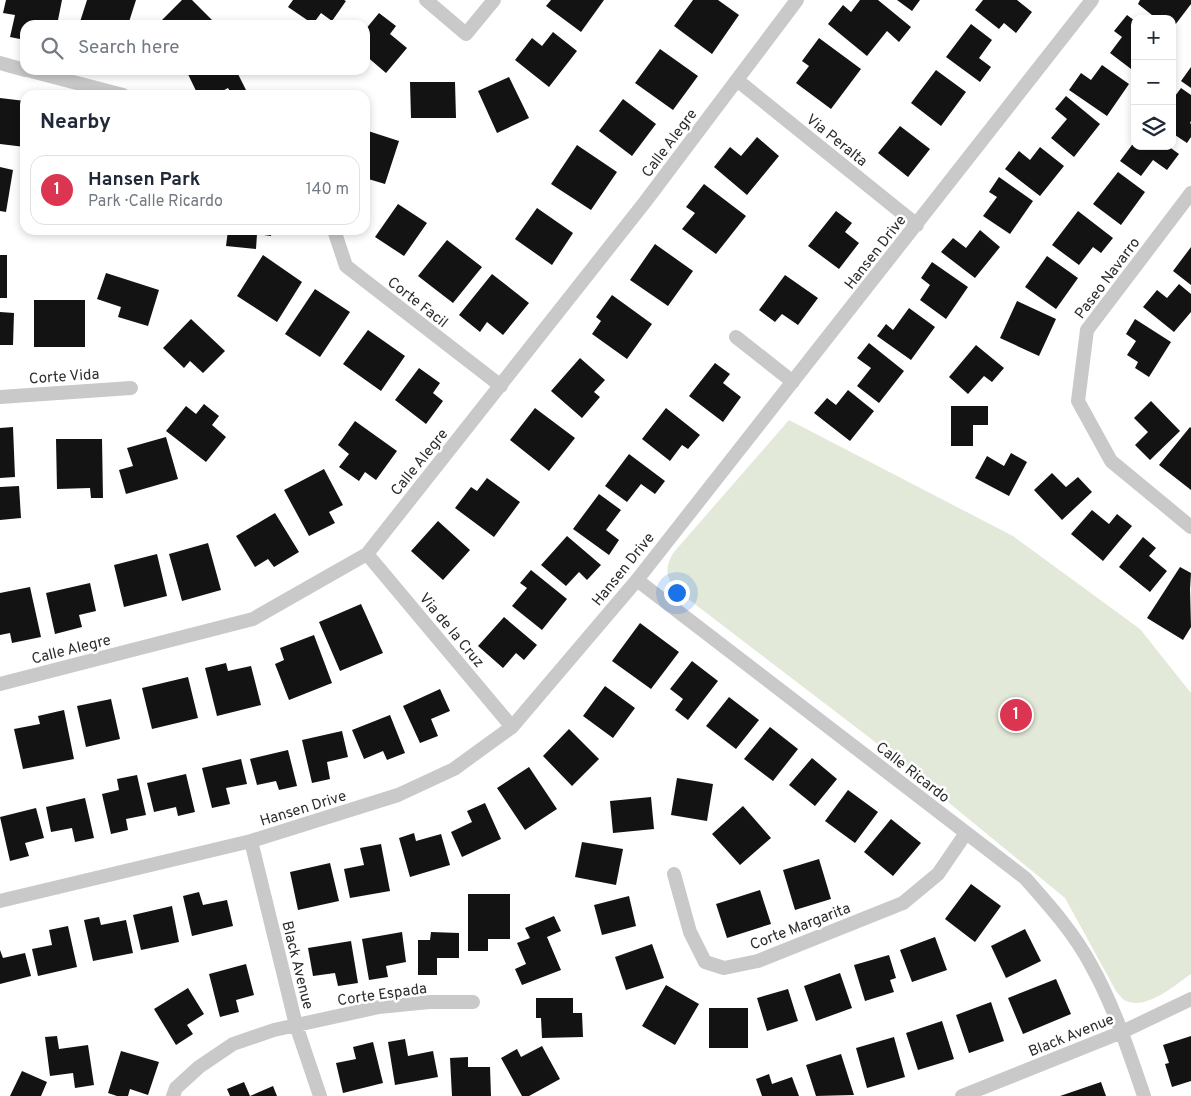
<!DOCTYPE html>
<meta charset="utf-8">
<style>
body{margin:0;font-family:Overpass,sans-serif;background:#f6f6f7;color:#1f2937}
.controls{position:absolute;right:15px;top:15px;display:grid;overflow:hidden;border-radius:10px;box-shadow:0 2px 8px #0003}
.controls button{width:45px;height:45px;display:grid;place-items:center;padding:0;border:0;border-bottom:1px solid #e0e1e3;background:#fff;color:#1f2937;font:25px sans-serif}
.you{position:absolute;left:676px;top:592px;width:18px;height:18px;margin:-12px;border:4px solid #fff;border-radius:50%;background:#1a73e8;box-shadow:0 0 0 8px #1a73e833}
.badge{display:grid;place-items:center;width:32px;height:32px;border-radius:50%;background:#db3551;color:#fff;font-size:16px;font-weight:700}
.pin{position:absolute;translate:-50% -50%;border:2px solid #fff;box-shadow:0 1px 5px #0006}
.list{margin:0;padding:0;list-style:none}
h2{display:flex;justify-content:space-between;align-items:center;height:65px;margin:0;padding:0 20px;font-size:21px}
h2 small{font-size:16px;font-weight:400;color:#747a83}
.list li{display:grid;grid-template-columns:32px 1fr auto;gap:15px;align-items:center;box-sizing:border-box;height:70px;margin:0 10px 10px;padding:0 10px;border:1px solid #e0e1e3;border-radius:15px}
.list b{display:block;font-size:19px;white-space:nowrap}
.list p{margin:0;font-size:16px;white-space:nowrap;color:#747a83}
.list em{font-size:16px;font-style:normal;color:#747a83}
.icon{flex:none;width:28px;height:28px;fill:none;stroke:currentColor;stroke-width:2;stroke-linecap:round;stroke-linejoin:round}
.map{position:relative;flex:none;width:1191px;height:1096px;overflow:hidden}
.search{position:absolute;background:#fff;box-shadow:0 2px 8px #0003;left:20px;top:20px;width:350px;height:55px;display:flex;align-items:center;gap:12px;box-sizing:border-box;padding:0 18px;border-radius:15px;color:#747a83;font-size:19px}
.panel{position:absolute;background:#fff;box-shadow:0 2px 8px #0003;left:20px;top:90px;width:350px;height:145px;border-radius:15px}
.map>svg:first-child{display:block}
.green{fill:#e3e9d9}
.building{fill:#131313}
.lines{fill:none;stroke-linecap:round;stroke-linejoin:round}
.street{stroke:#c9c9c9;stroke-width:14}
.labels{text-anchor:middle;stroke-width:5;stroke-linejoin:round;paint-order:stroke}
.street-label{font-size:15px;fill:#2c2c2c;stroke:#fff}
</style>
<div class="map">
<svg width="1191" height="1096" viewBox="0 0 1191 1096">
<rect width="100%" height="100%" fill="#fff"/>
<!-- green -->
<path class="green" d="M 789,420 L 1013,536 L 1140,629 L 1191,693 L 1191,974 C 1175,985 1145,1012 1124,1000 C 1121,998 1118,993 1116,991 L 1065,898 L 870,738 L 675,589 C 665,576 665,565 674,552 Z"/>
<!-- building -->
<path class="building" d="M 6,0 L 62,0 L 57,25 L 25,25 L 25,40 L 10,37 L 15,15 L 3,13 Z
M 87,0 L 136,0 L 128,25 L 79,25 Z
M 182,0 L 192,0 L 212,20 L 207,25 L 157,25 Z
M 293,0 L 344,0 L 346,1 L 332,21 L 321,13 L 313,24 L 288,7 Z
M 551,0 L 604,0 L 581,32 L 546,6 Z
M 693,0 L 718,0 L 739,15 L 712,54 L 674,26 Z
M 860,0 L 878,0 L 911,27 L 899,42 L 887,31 L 867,56 L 828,24 L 843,5 L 851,12 Z
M 897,0 L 920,0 L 912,11 Z
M 983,0 L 1017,0 L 1032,12 L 1016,33 L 1004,23 L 999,29 L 975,10 Z
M 1140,0 L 1191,0 L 1191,4 L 1172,29 L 1172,19 L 1157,19 L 1138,4 Z
M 379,13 L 396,26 L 390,34 L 407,48 L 386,73 L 365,55 L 365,30 Z
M 1127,15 L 1135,21 L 1135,72 L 1110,53 L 1122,37 L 1114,31 Z
M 971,24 L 992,40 L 979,58 L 991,67 L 980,82 L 946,57 Z
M 553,32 L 577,51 L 549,87 L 515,60 L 532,38 L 542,46 Z
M 819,38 L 861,69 L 831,109 L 796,83 L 809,66 L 802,61 Z
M 660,49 L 698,76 L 673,110 L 635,83 Z
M 1102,65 L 1129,84 L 1107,116 L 1069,90 L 1081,73 L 1091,80 Z
M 1191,67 L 1191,88 L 1181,81 Z
M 186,70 L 236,70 L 247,92 L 241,95 L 232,95 L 228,88 L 215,95 L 198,95 Z
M 936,70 L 966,92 L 941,126 L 911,103 Z
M 509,77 L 529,118 L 497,133 L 478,91 Z
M 410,82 L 455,82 L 456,118 L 411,118 Z
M 1181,88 L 1191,95 L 1191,121 L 1190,123 L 1191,124 L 1191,137 L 1187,143 L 1172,133 L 1172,100 Z
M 1066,96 L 1100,124 L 1074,157 L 1051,138 L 1067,119 L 1055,109 Z
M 0,98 L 25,101 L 25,147 L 0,144 Z
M 623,99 L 656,124 L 632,156 L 599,131 Z
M 900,126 L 930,149 L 908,177 L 878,153 Z
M 365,130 L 399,141 L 385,184 L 365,178 Z
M 757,137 L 779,156 L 747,195 L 714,167 L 730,147 L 741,156 Z
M 1135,141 L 1135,146 L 1168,146 L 1179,154 L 1167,170 L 1153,160 L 1141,176 L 1120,161 Z
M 577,145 L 617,172 L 591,210 L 551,184 Z
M 1040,147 L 1064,166 L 1040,196 L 1005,169 L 1019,151 L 1030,160 Z
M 0,167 L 13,170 L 6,212 L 0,211 Z
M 1118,172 L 1145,192 L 1121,225 L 1093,204 Z
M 999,177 L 1033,201 L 1010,234 L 983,216 L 997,197 L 989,192 Z
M 704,184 L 746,216 L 716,254 L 682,229 L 695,213 L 686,207 Z
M 398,204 L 427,223 L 404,256 L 375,237 Z
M 537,208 L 573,233 L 552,265 L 515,239 Z
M 836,211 L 852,223 L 845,232 L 859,243 L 839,269 L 808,246 Z
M 1078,211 L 1113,238 L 1101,253 L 1093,247 L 1079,265 L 1052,245 Z
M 228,230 L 272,230 L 271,236 L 257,234 L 256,249 L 226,246 Z
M 980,230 L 1000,247 L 975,278 L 941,252 L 953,238 L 966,248 Z
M 447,240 L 482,267 L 453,303 L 418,276 Z
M 655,244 L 693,271 L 668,306 L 630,280 Z
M 1191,247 L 1191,285 L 1173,271 Z
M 0,255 L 7,255 L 7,298 L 0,298 Z
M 263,255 L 302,282 L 277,322 L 237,296 Z
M 1047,256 L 1078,278 L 1056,309 L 1025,287 Z
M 932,262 L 968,287 L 946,319 L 920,300 L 930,285 L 921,278 Z
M 106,273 L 159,290 L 148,326 L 118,317 L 121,307 L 97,299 Z
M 492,274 L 529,303 L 503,335 L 487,322 L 480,332 L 459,315 Z
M 785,275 L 818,298 L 798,325 L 782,314 L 775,322 L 759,310 Z
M 1179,284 L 1191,294 L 1191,312 L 1174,332 L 1143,307 L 1157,290 L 1167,298 Z
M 315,289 L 350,312 L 320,357 L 285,334 Z
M 612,295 L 652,324 L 627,359 L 592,334 L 601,321 L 596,317 Z
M 34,300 L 85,300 L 85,347 L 34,347 Z
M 1017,301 L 1056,319 L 1039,356 L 1000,338 Z
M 909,308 L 935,327 L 911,360 L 877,336 L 886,324 L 893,330 Z
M 0,312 L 14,313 L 13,345 L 0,345 Z
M 191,319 L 225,351 L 203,373 L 190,361 L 184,368 L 163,348 Z
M 1135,319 L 1171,342 L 1149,377 L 1135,368 L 1138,362 L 1127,355 L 1136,341 L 1126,334 Z
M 368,330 L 405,356 L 381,391 L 343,364 Z
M 869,343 L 904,371 L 879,403 L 857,386 L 871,368 L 857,358 Z
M 976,345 L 1004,368 L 992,382 L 984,376 L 968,394 L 949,377 Z
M 580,358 L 605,380 L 594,392 L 600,397 L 582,418 L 551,391 Z
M 715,363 L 730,374 L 723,383 L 741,397 L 723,422 L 689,396 Z
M 419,368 L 440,383 L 433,393 L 443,401 L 426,424 L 395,400 Z
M 848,390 L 874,411 L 850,441 L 814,413 L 827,398 L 836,405 Z
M 1151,401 L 1180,431 L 1150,460 L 1135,445 L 1148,432 L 1134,418 Z
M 204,404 L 219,416 L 212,425 L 226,437 L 206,462 L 166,431 L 186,406 L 196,414 Z
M 951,406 L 988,406 L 988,425 L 973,425 L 973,446 L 951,446 Z
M 535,408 L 575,438 L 549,471 L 510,440 Z
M 666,408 L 700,435 L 688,449 L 682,445 L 670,461 L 642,439 Z
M 355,421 L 397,451 L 376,480 L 365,472 L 359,481 L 339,467 L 349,454 L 338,445 Z
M 13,427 L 15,477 L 0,478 L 0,428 Z
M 1190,427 L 1191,428 L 1191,490 L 1159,465 Z
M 166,437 L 178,479 L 126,494 L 119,470 L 133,466 L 127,448 Z
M 56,439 L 102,439 L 103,498 L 91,498 L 90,488 L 57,489 Z
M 1011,453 L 1027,462 L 1009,496 L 975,478 L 987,456 L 1004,466 Z
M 629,454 L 665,481 L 655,494 L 641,484 L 627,502 L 605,486 Z
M 324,469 L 343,505 L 329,512 L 335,523 L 309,536 L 284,490 Z
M 1052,473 L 1066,487 L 1078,477 L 1092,492 L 1062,520 L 1034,490 Z
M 487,478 L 520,502 L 494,537 L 455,508 L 471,487 L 477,491 Z
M 19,486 L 21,518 L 0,520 L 0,487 Z
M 599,494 L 621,510 L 606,530 L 619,540 L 609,555 L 573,529 Z
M 1092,510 L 1109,524 L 1117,514 L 1132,526 L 1103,561 L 1071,534 Z
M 275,513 L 299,552 L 274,567 L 268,559 L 255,567 L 236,536 Z
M 438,521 L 470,550 L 443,580 L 411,551 Z
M 567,536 L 601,565 L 587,580 L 579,572 L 566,586 L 541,565 Z
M 1143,537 L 1156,548 L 1149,556 L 1167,571 L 1150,592 L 1119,567 Z
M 208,543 L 221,590 L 182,601 L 169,554 Z
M 157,554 L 167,596 L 124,607 L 114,565 Z
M 1180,567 L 1191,573 L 1190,589 L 1191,627 L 1183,640 L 1147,618 Z
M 531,570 L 567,599 L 542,630 L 512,606 L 527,588 L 520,583 Z
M 90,583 L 96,611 L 79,615 L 82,627 L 55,634 L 46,593 Z
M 30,587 L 41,637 L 12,643 L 10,633 L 0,635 L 0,593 Z
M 361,604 L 383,653 L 340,671 L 319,622 Z
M 504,617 L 537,645 L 524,660 L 516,653 L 503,668 L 478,646 Z
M 640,623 L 679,652 L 651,689 L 612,661 Z
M 314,635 L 332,683 L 289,700 L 275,664 L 284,660 L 280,648 Z
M 692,661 L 718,681 L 688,720 L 675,710 L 683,699 L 670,689 Z
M 226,663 L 228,671 L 251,666 L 261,705 L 217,716 L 205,668 Z
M 188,677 L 198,718 L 152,729 L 142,688 Z
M 605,686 L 635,708 L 613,738 L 583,716 Z
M 440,689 L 450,711 L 431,719 L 438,736 L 420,743 L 403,706 Z
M 729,697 L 759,720 L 736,749 L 706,726 Z
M 111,699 L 120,739 L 86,747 L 77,706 Z
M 64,710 L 74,759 L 23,769 L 14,729 L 40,724 L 38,716 Z
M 390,715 L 405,753 L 387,760 L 383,751 L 364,759 L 352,730 Z
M 770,727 L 798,749 L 773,781 L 744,759 Z
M 569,729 L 599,759 L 572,786 L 543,756 Z
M 342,731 L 348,757 L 327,762 L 330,779 L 312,783 L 302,740 Z
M 288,750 L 297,786 L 279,790 L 276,781 L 257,785 L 250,759 Z
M 812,758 L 837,779 L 815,806 L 789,785 Z
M 241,759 L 247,784 L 226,788 L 230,804 L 212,808 L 202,768 Z
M 529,767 L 557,809 L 525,830 L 497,788 Z
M 186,774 L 195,812 L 178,816 L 176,807 L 154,812 L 147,783 Z
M 137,775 L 146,815 L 126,819 L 128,830 L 111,834 L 102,794 L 119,790 L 117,779 Z
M 677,778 L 713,784 L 707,821 L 671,815 Z
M 848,790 L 878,812 L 855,843 L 825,821 Z
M 651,797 L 654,829 L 613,833 L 610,801 Z
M 85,798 L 94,838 L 75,842 L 72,828 L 51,832 L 46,807 Z
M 485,803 L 501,839 L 462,857 L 451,832 L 472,822 L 467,811 Z
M 743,806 L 771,838 L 740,865 L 712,834 Z
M 36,808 L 44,838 L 25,843 L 29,856 L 10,861 L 0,817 Z
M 891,819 L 921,843 L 893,876 L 864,852 Z
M 414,833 L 416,841 L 441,834 L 450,865 L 410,877 L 399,838 Z
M 582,842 L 623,849 L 616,885 L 575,877 Z
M 381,844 L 390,891 L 350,898 L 344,869 L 364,865 L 360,848 Z
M 819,859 L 831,899 L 795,910 L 783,870 Z
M 330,863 L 339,901 L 298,910 L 290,872 Z
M 971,884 L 1001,906 L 975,942 L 945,919 Z
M 760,890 L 771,924 L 727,938 L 716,904 Z
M 199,892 L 203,905 L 227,900 L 233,926 L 192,936 L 183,896 Z
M 468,894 L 510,894 L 510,939 L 488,939 L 488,951 L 468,951 Z
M 629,896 L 636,926 L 602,935 L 594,905 Z
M 172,906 L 179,942 L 141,950 L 133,915 Z
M 554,916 L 561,931 L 547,937 L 561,970 L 522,985 L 515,969 L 526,964 L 517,943 L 530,938 L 525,928 Z
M 99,917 L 101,925 L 126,920 L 133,953 L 93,961 L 84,920 Z
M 68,926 L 77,967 L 38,976 L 32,949 L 52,945 L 49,930 Z
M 1025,929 L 1041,961 L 1006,978 L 991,946 Z
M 402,932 L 406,962 L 386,966 L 388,977 L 369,980 L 362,939 Z
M 431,932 L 459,933 L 459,958 L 437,958 L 437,975 L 418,975 L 418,940 L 430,940 Z
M 935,937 L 947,970 L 912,982 L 900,950 Z
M 351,941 L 358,983 L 338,986 L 335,973 L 313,976 L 308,948 Z
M 652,944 L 664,978 L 626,990 L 615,957 Z
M 0,950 L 3,958 L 25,953 L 31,976 L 0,984 Z
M 889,955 L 896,978 L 890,980 L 894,992 L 865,1001 L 854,965 Z
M 246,964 L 254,995 L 236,1000 L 239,1012 L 220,1017 L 209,974 Z
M 840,973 L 852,1008 L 816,1021 L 804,986 Z
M 1056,979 L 1071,1014 L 1023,1034 L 1008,998 Z
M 666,985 L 699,1004 L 675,1045 L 642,1026 Z
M 188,988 L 204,1014 L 187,1025 L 193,1034 L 176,1045 L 154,1009 Z
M 788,989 L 798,1021 L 767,1031 L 757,998 Z
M 536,998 L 573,998 L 573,1013 L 582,1013 L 583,1037 L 542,1038 L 541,1018 L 536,1018 Z
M 991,1002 L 1004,1041 L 969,1053 L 956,1015 Z
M 709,1008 L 748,1008 L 748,1048 L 709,1048 Z
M 942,1021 L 954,1059 L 918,1070 L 906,1033 Z
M 57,1036 L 59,1049 L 88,1045 L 94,1085 L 75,1088 L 73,1073 L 50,1076 L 45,1037 Z
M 1191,1036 L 1191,1081 L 1172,1087 L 1165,1064 L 1169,1063 L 1163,1045 Z
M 894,1037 L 905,1077 L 867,1088 L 856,1048 Z
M 405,1039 L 408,1056 L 433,1051 L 438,1077 L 395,1085 L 388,1042 Z
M 373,1042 L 383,1083 L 343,1093 L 336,1063 L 356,1059 L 353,1047 Z
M 542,1046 L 560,1079 L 529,1096 L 522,1096 L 501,1058 L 517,1049 L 521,1057 Z
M 121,1051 L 159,1062 L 148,1095 L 130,1089 L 128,1096 L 117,1096 L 108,1093 Z
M 841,1054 L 854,1095 L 816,1096 L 806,1065 Z
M 468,1057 L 468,1067 L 490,1067 L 491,1096 L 452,1096 L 450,1058 Z
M 22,1071 L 47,1082 L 41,1096 L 10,1096 Z
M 769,1074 L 772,1084 L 792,1077 L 799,1096 L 762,1096 L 756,1079 Z
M 244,1082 L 250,1096 L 230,1096 L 227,1089 Z
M 1101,1082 L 1106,1096 L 1060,1096 Z
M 273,1086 L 277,1096 L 250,1096 Z"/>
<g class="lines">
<!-- street -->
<path class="street" d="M 426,0 L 466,34 L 494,0
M 0,63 L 25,70
M 27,70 L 123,95
M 737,80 L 917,225
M 1191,193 L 1087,330 L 1078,401 L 1111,461 L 1191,527
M 334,230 L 346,266 L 501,386
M 736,337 L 793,382
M 0,397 L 131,388
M 367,554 L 512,727
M 637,580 L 1025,878 C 1049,905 1074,933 1091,965 C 1114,1006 1129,1052 1144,1096
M 0,684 L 253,619 L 367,554 L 645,202 L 797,0
M 251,841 L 296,1025 L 320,1096
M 674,874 L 690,932 L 705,962 L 724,968 L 758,961 L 903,903 L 938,874 L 966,833
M 0,901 L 251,841 L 398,795 L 454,769 L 512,727 L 637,580 L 1092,0
M 173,1096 L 176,1088 L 199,1067 L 233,1044 L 274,1030 L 379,1007 L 429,1002 L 473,1002
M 962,1096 L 1122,1032 L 1191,999"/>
</g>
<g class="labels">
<!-- street labels -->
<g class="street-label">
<text transform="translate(837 140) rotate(39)" y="5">Via Peralta</text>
<text transform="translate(669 143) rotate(-53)" y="5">Calle Alegre</text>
<text transform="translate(875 252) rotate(-52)" y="5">Hansen Drive</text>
<text transform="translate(1107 278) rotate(-53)" y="5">Paseo Navarro</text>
<text transform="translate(418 302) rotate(38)" y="5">Corte Facil</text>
<text transform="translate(64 376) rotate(-4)" y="5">Corte Vida</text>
<text transform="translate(419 462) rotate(-51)" y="5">Calle Alegre</text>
<text transform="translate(623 569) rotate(-51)" y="5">Hansen Drive</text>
<text transform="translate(452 630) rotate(50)" y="5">Via de la Cruz</text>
<text transform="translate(71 649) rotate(-14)" y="5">Calle Alegre</text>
<text transform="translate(913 772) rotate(38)" y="5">Calle Ricardo</text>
<text transform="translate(303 808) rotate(-17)" y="5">Hansen Drive</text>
<text transform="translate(800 926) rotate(-21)" y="5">Corte Margarita</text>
<text transform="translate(298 965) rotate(76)" y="5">Black Avenue</text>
<text transform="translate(382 994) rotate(-8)" y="5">Corte Espada</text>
<text transform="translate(1071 1035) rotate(-22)" y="5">Black Avenue</text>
</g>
</g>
</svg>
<div class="controls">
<button>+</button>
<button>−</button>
<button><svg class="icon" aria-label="layers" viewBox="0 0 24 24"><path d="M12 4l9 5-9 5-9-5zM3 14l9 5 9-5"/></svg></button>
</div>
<div class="you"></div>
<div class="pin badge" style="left:1016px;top:715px">1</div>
<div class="search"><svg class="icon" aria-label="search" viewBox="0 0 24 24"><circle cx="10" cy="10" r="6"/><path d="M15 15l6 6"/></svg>Search here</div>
<section class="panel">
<h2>Nearby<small></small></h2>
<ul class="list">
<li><span class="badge">1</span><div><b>Hansen Park</b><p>Park · Calle Ricardo</p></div><em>140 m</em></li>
</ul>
</section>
</div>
